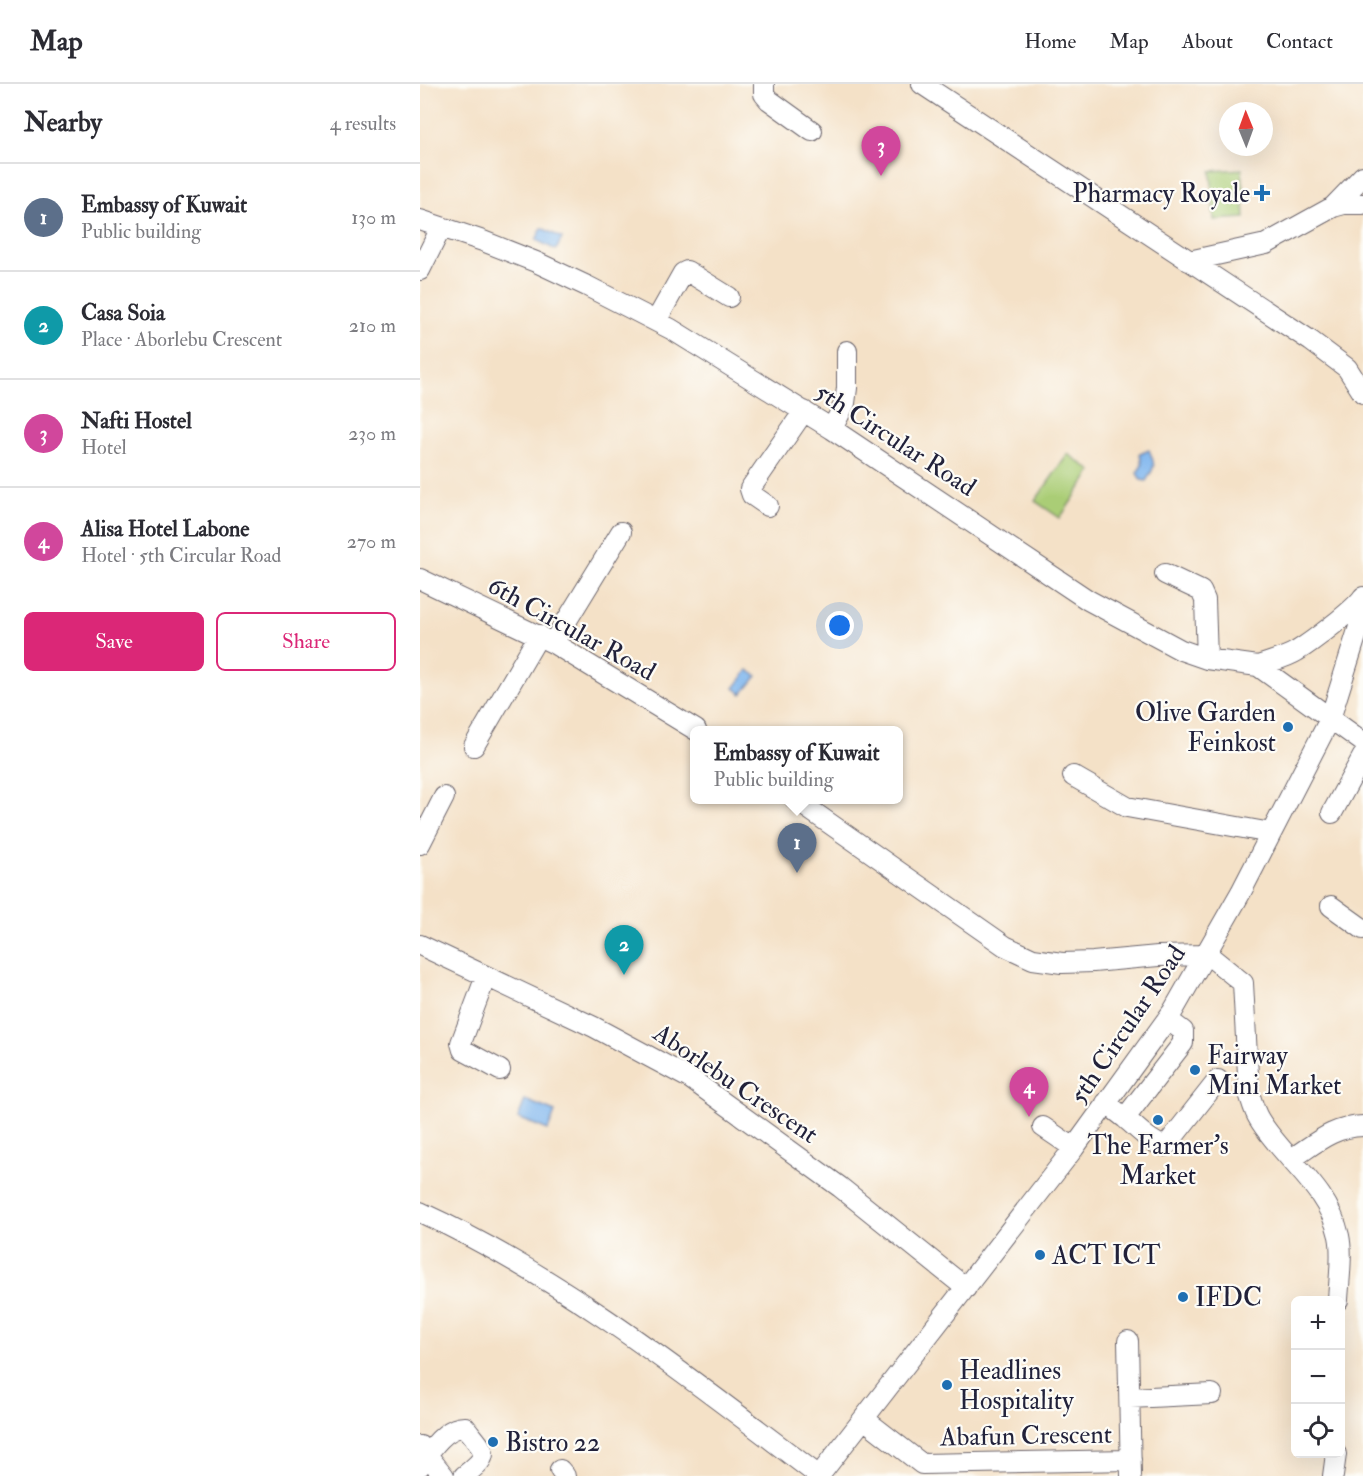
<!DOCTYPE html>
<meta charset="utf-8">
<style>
body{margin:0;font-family:"IM FELL Double Pica",serif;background:#f7f7f7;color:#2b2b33}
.controls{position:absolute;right:18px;bottom:18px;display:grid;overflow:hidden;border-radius:9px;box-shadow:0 6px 24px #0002}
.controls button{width:54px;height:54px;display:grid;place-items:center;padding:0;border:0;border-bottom:2px solid #e1e1e2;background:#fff;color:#2b2b33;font:30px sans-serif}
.compass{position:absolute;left:799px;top:18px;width:54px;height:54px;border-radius:50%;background:#fff;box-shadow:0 6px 24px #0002;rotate:359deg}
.you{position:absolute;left:420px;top:542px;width:21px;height:21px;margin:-15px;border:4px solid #fff;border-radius:50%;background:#1a73e8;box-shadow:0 0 0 9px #1a73e833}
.badge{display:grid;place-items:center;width:39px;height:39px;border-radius:50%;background:#db2777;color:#fff;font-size:20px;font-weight:700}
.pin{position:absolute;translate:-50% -50px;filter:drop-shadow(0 2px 3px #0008)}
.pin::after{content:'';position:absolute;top:32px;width:21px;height:18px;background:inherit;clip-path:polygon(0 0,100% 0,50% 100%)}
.popup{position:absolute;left:270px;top:642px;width:213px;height:78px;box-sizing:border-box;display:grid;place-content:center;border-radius:9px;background:#fff;filter:drop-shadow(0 2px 4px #0005);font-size:20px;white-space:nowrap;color:#7c7c81}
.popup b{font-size:22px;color:#2b2b33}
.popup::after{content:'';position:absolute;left:50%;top:100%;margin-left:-12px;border:12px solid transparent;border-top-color:#fff}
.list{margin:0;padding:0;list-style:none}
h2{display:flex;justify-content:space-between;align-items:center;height:78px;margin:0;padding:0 24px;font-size:26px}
h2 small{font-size:20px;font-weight:400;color:#7c7c81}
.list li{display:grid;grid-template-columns:39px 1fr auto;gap:18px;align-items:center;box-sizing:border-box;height:108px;padding:0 24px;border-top:2px solid #e1e1e2}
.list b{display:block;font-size:22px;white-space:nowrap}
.list p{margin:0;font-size:20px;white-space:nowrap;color:#7c7c81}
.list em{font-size:20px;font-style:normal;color:#7c7c81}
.actions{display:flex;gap:12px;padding:18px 24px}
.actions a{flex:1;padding:14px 0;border:2px solid #db2777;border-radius:9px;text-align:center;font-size:21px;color:#db2777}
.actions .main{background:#db2777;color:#fff}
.icon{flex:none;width:33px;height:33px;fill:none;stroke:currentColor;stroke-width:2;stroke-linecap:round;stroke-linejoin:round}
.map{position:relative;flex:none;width:943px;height:1392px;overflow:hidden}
header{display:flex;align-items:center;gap:36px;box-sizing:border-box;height:84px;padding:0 30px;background:#fff;border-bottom:2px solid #e1e1e2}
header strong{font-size:28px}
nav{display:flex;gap:33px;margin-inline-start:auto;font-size:21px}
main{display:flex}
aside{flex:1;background:#fff}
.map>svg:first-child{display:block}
.green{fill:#aacd76;stroke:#667858;stroke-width:1.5}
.water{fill:#7eb5ee;stroke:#506c94;stroke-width:1.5}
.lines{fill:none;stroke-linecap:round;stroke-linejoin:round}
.minor-casing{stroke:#6c656c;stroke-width:22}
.minor{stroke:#fff;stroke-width:20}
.poi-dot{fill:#1f6fb2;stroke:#fdfcf7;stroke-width:2}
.labels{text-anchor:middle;stroke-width:4.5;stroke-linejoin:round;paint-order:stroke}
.poi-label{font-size:26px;fill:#22223b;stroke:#fdfcf7;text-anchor:start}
.street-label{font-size:26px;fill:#22223b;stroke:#fdfcf7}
</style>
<header>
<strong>Map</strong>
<nav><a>Home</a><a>Map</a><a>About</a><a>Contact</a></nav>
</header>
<main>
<aside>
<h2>Nearby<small>4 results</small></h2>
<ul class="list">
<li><span class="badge" style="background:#5c6f8a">1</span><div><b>Embassy of Kuwait</b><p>Public building</p></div><em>130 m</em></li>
<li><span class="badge" style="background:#0f9aa8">2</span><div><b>Casa Soia</b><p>Place · Aborlebu Crescent</p></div><em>210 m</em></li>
<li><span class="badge" style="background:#d1479c">3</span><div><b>Nafti Hostel</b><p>Hotel</p></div><em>230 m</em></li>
<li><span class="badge" style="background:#d1479c">4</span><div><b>Alisa Hotel Labone</b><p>Hotel · 5th Circular Road</p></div><em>270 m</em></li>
</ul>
<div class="actions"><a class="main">Save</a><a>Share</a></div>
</aside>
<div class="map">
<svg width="943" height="1392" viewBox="0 0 943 1392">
<rect width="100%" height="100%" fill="#fdfcf7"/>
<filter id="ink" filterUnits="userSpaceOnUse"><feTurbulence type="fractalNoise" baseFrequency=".0167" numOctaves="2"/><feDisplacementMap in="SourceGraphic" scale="12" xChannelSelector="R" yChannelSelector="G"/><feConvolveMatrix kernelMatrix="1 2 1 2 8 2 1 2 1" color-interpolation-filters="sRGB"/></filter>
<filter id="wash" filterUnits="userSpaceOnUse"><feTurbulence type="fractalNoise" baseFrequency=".008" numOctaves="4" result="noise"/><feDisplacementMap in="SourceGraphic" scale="24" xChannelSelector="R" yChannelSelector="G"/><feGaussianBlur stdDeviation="1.35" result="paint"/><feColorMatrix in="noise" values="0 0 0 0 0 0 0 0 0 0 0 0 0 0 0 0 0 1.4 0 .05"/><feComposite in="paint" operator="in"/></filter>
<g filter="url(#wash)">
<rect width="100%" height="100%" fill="#f4e1c7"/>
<!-- green -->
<path class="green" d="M 822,85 L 825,134 L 794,136 L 791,87 Z
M 648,370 L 672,387 L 640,434 L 615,417 Z"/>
<!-- water -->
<path class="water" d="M 122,144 L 142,154 L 136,166 L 116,156 Z
M 729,366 C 736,382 735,383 726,397 L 721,396 L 717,389 L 722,381 L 720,370 Z
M 328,586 L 337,592 L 322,610 L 314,604 Z
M 602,988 C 611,988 619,995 620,1005 L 617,1007 L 608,1002 L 600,1003 L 596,994 Z
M 105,1016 L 135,1028 L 128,1046 L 98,1034 Z"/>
</g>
<g filter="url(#ink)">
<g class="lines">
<!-- minor casing -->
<g class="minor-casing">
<path id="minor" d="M 344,0 L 344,10 L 349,16 L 392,47
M 502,0 L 891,257 L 927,284 L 943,309
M 913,123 L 924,120 L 943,120
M 0,136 L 63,157 L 116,178 L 167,202 L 251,245 L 412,345 L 668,516 L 761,566 L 787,575 L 838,582 L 943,658
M 769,177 L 846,160 L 913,123 L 943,92
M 0,186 L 21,144
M 236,237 L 263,189 L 267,187 L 309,213
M 412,345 L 425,319 L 427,304 L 427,267
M 348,422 L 332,411 L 330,405 L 384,327
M 745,490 L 781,507 L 785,516 L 787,575
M 0,495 L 133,559 L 276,646
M 133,559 L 201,448
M 838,582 C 851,577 866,574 877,567 C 892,558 935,525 943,513
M 54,662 L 119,551
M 653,692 L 707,723 L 851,749
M 376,716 L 585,862 L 613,875 L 642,879 L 673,878 L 738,872 L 786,871
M 912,729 L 943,672
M 0,760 L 24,713
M 911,822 L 943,845
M 0,861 L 174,943 L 271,995 L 420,1103 L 546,1204
M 787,870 L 823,899 L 829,1009 C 832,1018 834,1027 839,1035 C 863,1075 908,1103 919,1152 C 923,1170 919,1197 918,1216
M 66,892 L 41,959 L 43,966 L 80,986
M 686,1019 L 705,1034 L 763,959 L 763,947 L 747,935
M 705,1034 C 716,1043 732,1061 746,1062 L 798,996
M 623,1043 L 654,1064
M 871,1075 C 896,1059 912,1043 943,1042
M 0,1128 C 146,1195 272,1296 399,1392 L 654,1064 L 753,927 L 821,808 L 910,635 L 943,530
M 708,1257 L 711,1392
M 710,1314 L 792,1310
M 444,1335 L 502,1380 L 711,1376
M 0,1362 L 24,1392
M 0,1382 C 9,1367 26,1342 45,1343 C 66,1370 72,1369 44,1392
M 140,1386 L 145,1392
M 913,1392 L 916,1370"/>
</g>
<!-- minor -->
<use href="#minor" class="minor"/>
</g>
</g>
<!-- markers -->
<g class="poi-dot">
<path d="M839 100h6v6h6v6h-6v6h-6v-6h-6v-6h6z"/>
<circle cx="868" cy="643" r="6"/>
<circle cx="775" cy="986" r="6"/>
<circle cx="738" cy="1036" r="6"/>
<circle cx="620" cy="1171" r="6"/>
<circle cx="763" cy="1213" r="6"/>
<circle cx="527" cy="1301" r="6"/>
<circle cx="73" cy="1358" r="6"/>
</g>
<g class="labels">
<!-- poi labels -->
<g class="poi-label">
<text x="830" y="118" text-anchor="end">Pharmacy Royale</text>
<text x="856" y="637" text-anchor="end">Olive Garden<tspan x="856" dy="30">Feinkost</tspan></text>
<text x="787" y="980">Fairway<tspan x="787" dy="30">Mini Market</tspan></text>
<text x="738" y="1070" text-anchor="middle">The Farmer's<tspan x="738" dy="30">Market</tspan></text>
<text x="632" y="1180">ACT ICT</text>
<text x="775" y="1222">IFDC</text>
<text x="539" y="1295">Headlines<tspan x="539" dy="30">Hospitality</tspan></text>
<text x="85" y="1367">Bistro 22</text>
</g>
<!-- street labels -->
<g class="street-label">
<text transform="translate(476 355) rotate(33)" y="9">5th Circular Road</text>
<text transform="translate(152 544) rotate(29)" y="9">6th Circular Road</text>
<text transform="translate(707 940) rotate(-56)" y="9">5th Circular Road</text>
<text transform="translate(316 999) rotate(34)" y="9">Aborlebu Crescent</text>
<text transform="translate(606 1351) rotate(-1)" y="9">Abafun Crescent</text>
</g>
</g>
</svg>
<div class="controls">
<button>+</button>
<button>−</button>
<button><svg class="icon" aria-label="locate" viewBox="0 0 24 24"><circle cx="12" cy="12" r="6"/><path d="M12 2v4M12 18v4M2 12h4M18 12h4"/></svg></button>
</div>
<svg class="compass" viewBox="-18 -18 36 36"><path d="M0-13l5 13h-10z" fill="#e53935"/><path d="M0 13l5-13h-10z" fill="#7c7c81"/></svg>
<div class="you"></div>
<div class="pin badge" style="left:377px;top:789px;background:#5c6f8a">1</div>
<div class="popup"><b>Embassy of Kuwait</b>Public building</div>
<div class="pin badge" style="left:204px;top:891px;background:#0f9aa8">2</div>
<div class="pin badge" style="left:461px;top:92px;background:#d1479c">3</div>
<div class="pin badge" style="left:609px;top:1033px;background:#d1479c">4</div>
</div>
</main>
